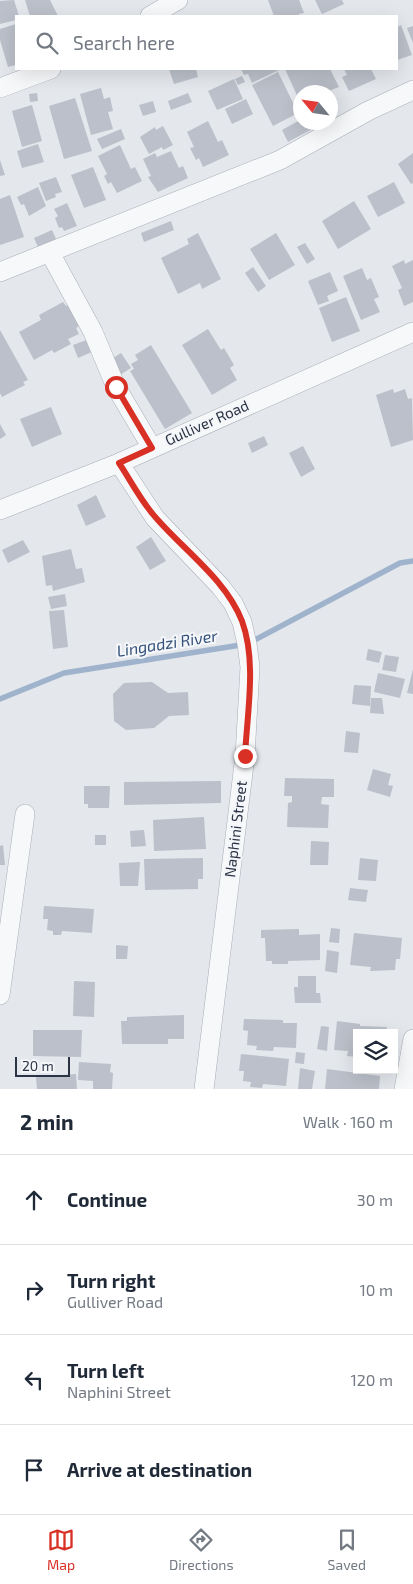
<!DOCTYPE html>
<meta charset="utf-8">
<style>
body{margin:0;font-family:"Exo 2",sans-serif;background:#f6f6f7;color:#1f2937}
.controls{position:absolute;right:15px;bottom:15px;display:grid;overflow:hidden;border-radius:0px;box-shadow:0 5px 20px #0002}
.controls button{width:45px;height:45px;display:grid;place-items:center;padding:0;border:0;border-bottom:1px solid #e0e1e3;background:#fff;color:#1f2937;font:25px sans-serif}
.compass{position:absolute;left:293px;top:85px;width:45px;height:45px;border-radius:50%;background:#fff;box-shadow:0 5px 20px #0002;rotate:299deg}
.scale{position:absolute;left:15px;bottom:12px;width:55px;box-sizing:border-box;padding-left:5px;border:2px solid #2b3445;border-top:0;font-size:14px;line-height:18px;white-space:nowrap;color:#2b3445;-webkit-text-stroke:4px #f4f6f9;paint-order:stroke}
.stop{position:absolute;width:15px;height:15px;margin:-11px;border:4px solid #d93025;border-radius:50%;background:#fff}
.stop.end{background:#d93025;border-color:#fff;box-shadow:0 1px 5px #0008}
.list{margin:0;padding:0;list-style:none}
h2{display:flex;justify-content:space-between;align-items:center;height:65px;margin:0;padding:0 20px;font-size:21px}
h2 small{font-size:16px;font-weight:400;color:#747a83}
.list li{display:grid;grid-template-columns:32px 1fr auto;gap:15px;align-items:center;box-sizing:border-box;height:90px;padding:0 20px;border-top:1px solid #e0e1e3}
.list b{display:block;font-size:19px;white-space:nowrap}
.list p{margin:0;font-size:16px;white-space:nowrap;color:#747a83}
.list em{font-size:16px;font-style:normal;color:#747a83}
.icon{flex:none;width:28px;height:28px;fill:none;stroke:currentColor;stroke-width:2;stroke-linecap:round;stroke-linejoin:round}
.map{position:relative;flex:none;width:413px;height:1089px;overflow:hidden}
.search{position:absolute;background:#fff;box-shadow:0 5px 20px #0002;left:15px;right:15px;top:15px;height:55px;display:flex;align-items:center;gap:12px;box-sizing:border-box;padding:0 18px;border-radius:0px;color:#747a83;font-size:19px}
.sheet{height:425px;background:#fff}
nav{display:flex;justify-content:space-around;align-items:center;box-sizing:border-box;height:70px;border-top:1px solid #e0e1e3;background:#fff;font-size:14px;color:#747a83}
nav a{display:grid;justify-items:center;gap:2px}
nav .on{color:#d93025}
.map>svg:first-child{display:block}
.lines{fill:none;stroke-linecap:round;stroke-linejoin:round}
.stream{stroke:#9fb4cc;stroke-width:5.5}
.building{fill:#bbc0ca}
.minor-casing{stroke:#a9aeb7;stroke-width:20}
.minor{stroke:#f7f8fa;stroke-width:19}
.route{stroke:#d93025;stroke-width:6}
.labels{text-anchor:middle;stroke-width:4.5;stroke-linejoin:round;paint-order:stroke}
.street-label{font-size:15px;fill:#2b3445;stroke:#f4f6f9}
.water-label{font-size:16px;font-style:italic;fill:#34527a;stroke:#f4f6f9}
</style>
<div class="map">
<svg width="413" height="1089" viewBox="0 0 413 1089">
<rect width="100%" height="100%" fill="#e4e7ec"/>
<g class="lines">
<!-- stream -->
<path class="stream" d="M 0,699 L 64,673 L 247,644 L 400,563 L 413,561"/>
</g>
<!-- building -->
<path class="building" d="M 14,0 L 19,16 L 16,16 L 16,20 L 0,24 L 0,1 Z
M 25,0 L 50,0 L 58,16 L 30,16 Z
M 268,0 L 299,0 L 304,13 L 299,14 L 299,16 L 274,16 Z
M 315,0 L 342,0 L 344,4 L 322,14 Z
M 16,24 L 16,65 L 8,67 L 0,40 L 0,29 Z
M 401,25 L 412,55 L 397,60 L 397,27 Z
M 413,26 L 413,43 L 407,28 Z
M 169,69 L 196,69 L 198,77 L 174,84 Z
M 241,69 L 281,69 L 252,83 L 248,74 L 244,75 Z
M 285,69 L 330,69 L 339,87 L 326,92 L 300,92 L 300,102 Z
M 344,69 L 371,69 L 376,79 L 349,91 L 342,77 L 347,75 Z
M 278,72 L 298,113 L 273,126 L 252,85 Z
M 242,76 L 245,82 L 238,85 L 235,79 Z
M 234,79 L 243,99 L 217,110 L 208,91 Z
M 101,88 L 104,99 L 110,97 L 113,111 L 108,112 L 113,129 L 91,135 L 80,94 Z
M 37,93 L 38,101 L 30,102 L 29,94 Z
M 188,93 L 192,102 L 171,110 L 168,101 Z
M 75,98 L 92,151 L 64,159 L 49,106 Z
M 246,99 L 253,114 L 232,124 L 225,109 Z
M 153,101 L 156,112 L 143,116 L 139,105 Z
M 32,105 L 42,141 L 22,147 L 12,111 Z
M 300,120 L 300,122 L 311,122 L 314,128 L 288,142 L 282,130 Z
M 208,121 L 218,142 L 222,140 L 229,155 L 203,167 L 199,158 L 196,160 L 190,148 L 194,147 L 187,132 Z
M 163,126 L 173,145 L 163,150 L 162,147 L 149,154 L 140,137 L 155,127 L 156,130 Z
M 121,129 L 125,139 L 102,149 L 97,139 Z
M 38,144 L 44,162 L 22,168 L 17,151 Z
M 120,145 L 131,169 L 135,167 L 142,181 L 117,193 L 111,182 L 108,184 L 104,176 L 107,174 L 98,156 Z
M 171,151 L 179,168 L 183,166 L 188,178 L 158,192 L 148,177 L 151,176 L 143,159 L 155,153 L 157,157 Z
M 413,153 L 413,183 L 411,184 L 398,164 Z
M 0,160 L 5,175 L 0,176 Z
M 93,167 L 106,200 L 84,208 L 71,175 Z
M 56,177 L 62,192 L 55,194 L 56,197 L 46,201 L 39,183 Z
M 394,182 L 405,203 L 378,217 L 367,196 Z
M 38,187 L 46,206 L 29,216 L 24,204 L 21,205 L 17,197 Z
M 10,195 L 24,237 L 0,245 L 0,199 Z
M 354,201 L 371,229 L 338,249 L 322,221 Z
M 67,203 L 77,226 L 64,231 L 62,227 L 59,228 L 55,218 L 58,216 L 54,209 Z
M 171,221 L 174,230 L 144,242 L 141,233 Z
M 52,230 L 56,239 L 38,247 L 34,238 Z
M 198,233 L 221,279 L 202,289 L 200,283 L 178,294 L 161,258 L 189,244 L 187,239 Z
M 276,233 L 295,265 L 269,280 L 250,249 Z
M 305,243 L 315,259 L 307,264 L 297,247 Z
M 404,260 L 405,264 L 413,260 L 413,302 L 404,306 L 398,290 L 402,288 L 392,266 Z
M 253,267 L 266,286 L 258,292 L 245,273 Z
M 362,268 L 367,280 L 371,278 L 379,297 L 374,299 L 380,312 L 361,320 L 343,276 Z
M 330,272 L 338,291 L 327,296 L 329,301 L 318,305 L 308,281 Z
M 346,297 L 360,331 L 332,342 L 319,308 Z
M 63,302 L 66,306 L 73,303 L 84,323 L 76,328 L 79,334 L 68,339 L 71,344 L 54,353 L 52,350 L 34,360 L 19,332 L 41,320 L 39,315 Z
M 208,329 L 221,350 L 224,348 L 234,365 L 230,368 L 237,380 L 212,395 L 182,345 Z
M 0,330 L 28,380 L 23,382 L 25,385 L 2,397 L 0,393 Z
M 89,339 L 94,351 L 78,358 L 73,345 Z
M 151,345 L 192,413 L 165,429 L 130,371 L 134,369 L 131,364 L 138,360 L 135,355 Z
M 121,353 L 131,368 L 120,375 L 110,360 Z
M 393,389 L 394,393 L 405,389 L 408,399 L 412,398 L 413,440 L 391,447 L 376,395 Z
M 51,407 L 62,434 L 32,447 L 20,419 Z
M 0,424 L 6,435 L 0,439 Z
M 264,436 L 268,445 L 252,453 L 248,443 Z
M 303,446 L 315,469 L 301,477 L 289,453 Z
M 96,495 L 106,517 L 86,526 L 77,505 Z
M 151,537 L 166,561 L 150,570 L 136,547 Z
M 23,540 L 30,552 L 8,563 L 2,550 Z
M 71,549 L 76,569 L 82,568 L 85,582 L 53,591 L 52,585 L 46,586 L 42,556 Z
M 65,594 L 67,606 L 51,609 L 48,597 Z
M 64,610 L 68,647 L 53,649 L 49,611 Z
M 368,649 L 382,652 L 379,663 L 366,660 Z
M 385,655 L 399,657 L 396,672 L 382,670 Z
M 413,669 L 413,694 L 407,693 Z
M 378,673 L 405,679 L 400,698 L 374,692 Z
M 152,682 L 168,693 L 188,692 L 189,715 L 169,716 L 154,728 L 126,730 L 114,721 L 113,694 L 124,683 Z
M 354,685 L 371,686 L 370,706 L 352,704 Z
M 371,698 L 382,698 L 384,714 L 370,713 Z
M 346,731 L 360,733 L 358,753 L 344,752 Z
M 373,769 L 391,774 L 388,785 L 393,786 L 390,797 L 367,790 Z
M 285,778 L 334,779 L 334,797 L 322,797 L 321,804 L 329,805 L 328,828 L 287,827 L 288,803 L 292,802 L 292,796 L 284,796 Z
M 221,781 L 221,803 L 124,805 L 124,782 Z
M 84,786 L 110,786 L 109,808 L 88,808 L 88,804 L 84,804 Z
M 204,817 L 206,849 L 154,851 L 153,820 Z
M 144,830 L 146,846 L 131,847 L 130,831 Z
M 95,835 L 106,835 L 106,845 L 95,845 Z
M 311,841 L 329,842 L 328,865 L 310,865 Z
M 3,845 L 5,865 L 0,865 L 0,846 Z
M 203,858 L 203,879 L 198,879 L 198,889 L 145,890 L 144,859 Z
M 360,858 L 378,860 L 376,881 L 358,880 Z
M 140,862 L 138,886 L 120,886 L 119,863 Z
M 350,888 L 368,890 L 366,902 L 348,900 Z
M 44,906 L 94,909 L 92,933 L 62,931 L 61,935 L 53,935 L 53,931 L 47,930 L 48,919 L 43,919 Z
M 331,928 L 340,929 L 339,943 L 329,942 Z
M 299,929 L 299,935 L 320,934 L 320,960 L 288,961 L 288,964 L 272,964 L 272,961 L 266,961 L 265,938 L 261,938 L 261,930 Z
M 354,933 L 402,938 L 400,959 L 396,959 L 395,970 L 370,971 L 371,967 L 350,965 Z
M 116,945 L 128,946 L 127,959 L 116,959 Z
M 327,950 L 339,952 L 337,973 L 325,971 Z
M 298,976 L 316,976 L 316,993 L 320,993 L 321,1003 L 295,1003 L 294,987 L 298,987 Z
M 74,981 L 95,982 L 94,1017 L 73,1016 Z
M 184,1015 L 184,1039 L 168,1039 L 168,1044 L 122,1044 L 121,1021 L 127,1021 L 127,1017 Z
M 244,1019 L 283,1020 L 283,1023 L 297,1023 L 296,1048 L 274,1047 L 273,1051 L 256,1050 L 257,1046 L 247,1045 L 248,1031 L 243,1030 Z
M 337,1021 L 360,1024 L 360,1026 L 387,1027 L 386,1033 L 357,1033 L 357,1057 L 347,1056 L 348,1051 L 334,1050 Z
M 321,1026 L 329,1027 L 327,1051 L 317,1049 Z
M 33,1030 L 82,1030 L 81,1057 L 33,1056 Z
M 296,1052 L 305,1053 L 304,1064 L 295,1063 Z
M 241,1054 L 289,1059 L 286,1086 L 263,1084 L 262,1088 L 250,1087 L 251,1082 L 243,1081 L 244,1071 L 239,1071 Z
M 79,1062 L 111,1064 L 110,1072 L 113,1073 L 112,1089 L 93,1089 L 93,1081 L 78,1080 Z
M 300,1068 L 315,1071 L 312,1089 L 298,1089 Z
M 327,1069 L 380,1076 L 379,1089 L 325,1089 Z
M 76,1074 L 77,1089 L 37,1089 L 36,1077 Z"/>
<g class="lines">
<!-- minor casing -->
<g class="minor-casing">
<path id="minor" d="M 150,16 L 178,0
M 0,88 L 51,69
M 50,253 L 93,332 L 116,387 L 152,448
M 0,272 L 280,160 L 368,111 L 413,90
M 119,463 L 155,518 L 220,586 L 233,603 L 242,622 L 247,644 L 250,667 L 245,756 L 204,1089
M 0,510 L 119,463 L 413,332
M 0,995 L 25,814
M 404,1089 L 413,1039"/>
</g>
<!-- minor -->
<use href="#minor" class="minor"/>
</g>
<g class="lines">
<!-- route -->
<path class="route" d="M 116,387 L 152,448 L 119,463 C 131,481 142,503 157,519 C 185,551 226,580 242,621 C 257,662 247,713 245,756"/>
</g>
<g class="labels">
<!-- street labels -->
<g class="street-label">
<text transform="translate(207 423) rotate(-24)" y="5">Gulliver Road</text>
<text transform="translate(236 829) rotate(-83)" y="5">Naphini Street</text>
</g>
<!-- water labels -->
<g class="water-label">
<text transform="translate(167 643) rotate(-9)" y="6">Lingadzi River</text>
</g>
</g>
</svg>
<div class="controls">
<button><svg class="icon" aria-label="layers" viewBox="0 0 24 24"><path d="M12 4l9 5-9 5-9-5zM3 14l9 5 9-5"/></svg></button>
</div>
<svg class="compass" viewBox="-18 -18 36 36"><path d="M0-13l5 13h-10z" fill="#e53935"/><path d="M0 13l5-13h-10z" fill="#747a83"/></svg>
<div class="scale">20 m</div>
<div class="stop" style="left:116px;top:387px"></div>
<div class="stop end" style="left:245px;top:756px"></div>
<div class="search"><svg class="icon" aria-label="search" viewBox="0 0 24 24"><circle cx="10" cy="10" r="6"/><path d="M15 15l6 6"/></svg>Search here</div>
</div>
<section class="sheet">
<h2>2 min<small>Walk · 160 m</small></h2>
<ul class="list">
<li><svg class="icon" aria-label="ahead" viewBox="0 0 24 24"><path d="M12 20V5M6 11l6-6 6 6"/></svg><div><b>Continue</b></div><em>30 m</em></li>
<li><svg class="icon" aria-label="right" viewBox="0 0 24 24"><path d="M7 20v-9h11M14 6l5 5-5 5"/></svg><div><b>Turn right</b><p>Gulliver Road</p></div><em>10 m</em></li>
<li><svg class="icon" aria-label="left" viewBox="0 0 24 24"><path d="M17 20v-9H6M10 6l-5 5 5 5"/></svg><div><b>Turn left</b><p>Naphini Street</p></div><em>120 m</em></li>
<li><svg class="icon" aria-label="arrive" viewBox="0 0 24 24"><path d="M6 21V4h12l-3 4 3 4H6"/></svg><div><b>Arrive at destination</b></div></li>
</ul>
</section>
<nav>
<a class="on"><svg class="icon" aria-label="map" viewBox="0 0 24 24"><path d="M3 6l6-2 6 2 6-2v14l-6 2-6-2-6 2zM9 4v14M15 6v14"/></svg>Map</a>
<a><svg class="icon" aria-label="directions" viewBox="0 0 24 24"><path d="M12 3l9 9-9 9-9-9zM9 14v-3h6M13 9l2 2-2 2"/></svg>Directions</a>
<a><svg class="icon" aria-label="saved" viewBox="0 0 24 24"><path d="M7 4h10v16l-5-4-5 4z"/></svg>Saved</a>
</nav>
